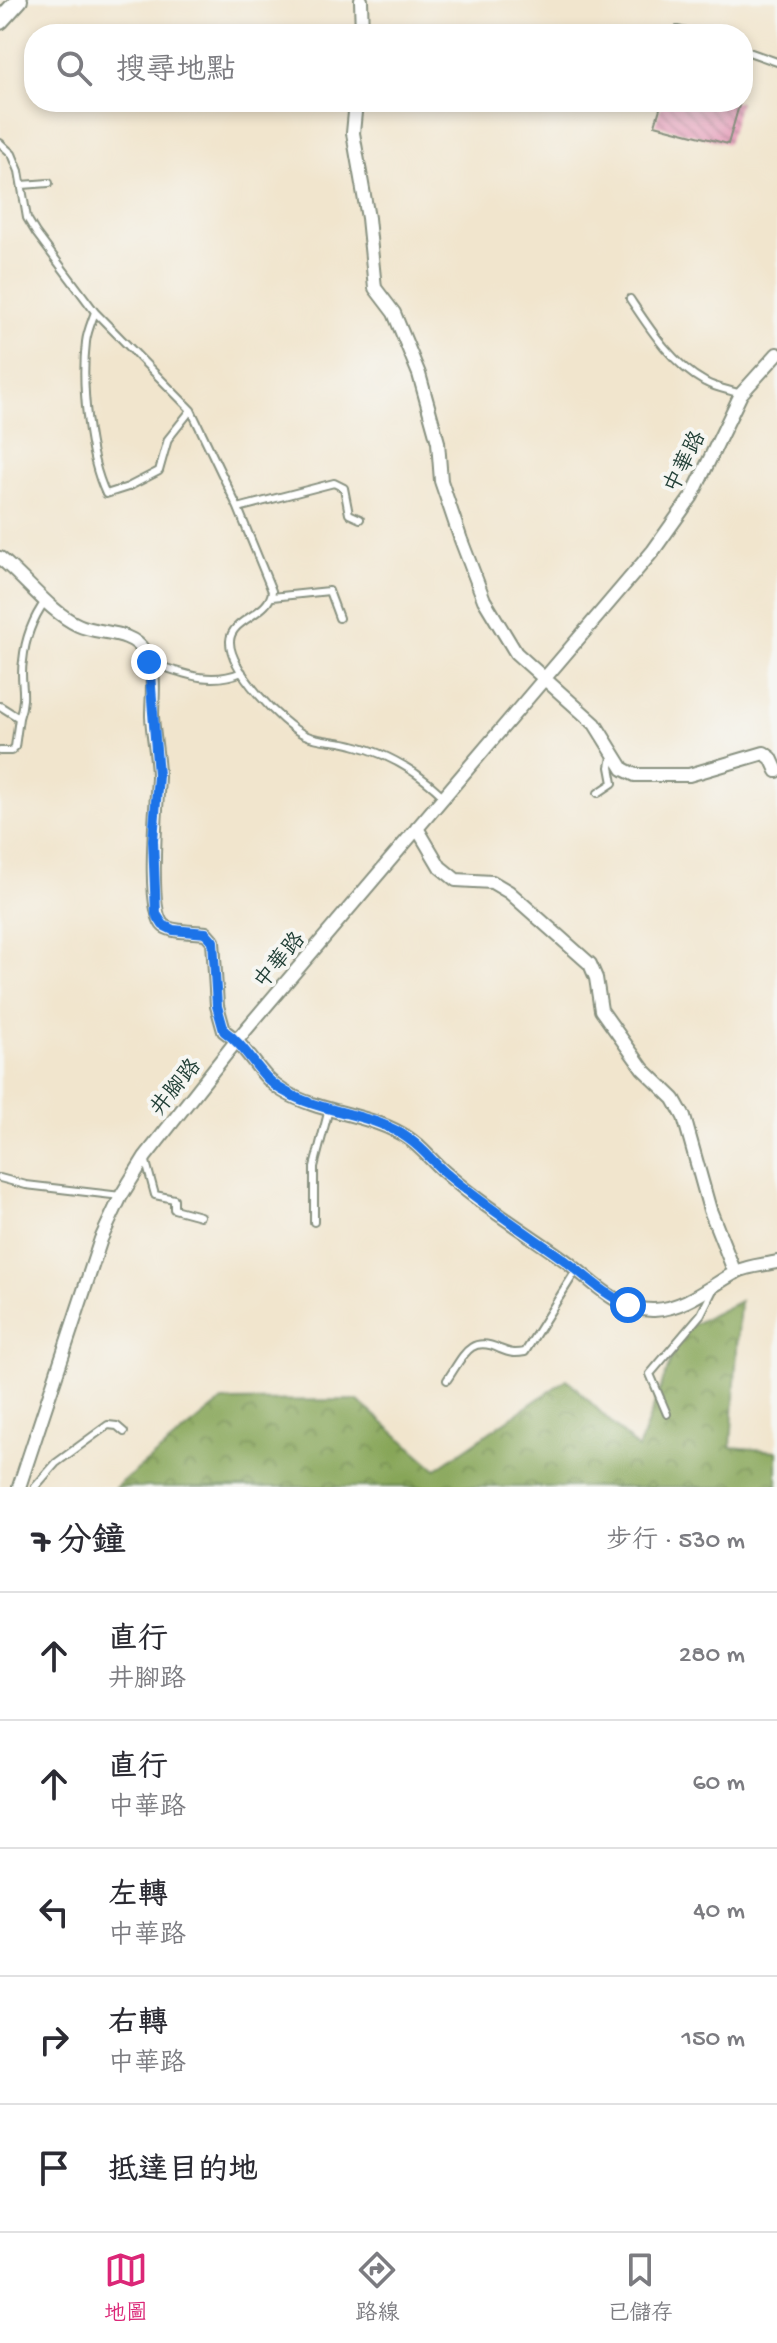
<!DOCTYPE html>
<html lang="zh-TW">
<meta charset="utf-8">
<style>
body{margin:0;font-family:"Gochi Hand","LXGW WenKai TC",sans-serif;background:#f7f7f7;color:#2b2b33}
.stop{position:absolute;width:24px;height:24px;margin:-18px;border:6px solid #1a73e8;border-radius:50%;background:#fff}
.stop.end{background:#1a73e8;border-color:#fff;box-shadow:0 2px 8px #0008}
.list{margin:0;padding:0;list-style:none}
h2{display:flex;justify-content:space-between;align-items:center;height:104px;margin:0;padding:0 32px;font-size:34px}
h2 small{font-size:26px;font-weight:400;color:#7c7c81}
.list li{display:grid;grid-template-columns:52px 1fr auto;gap:24px;align-items:center;box-sizing:border-box;height:128px;padding:0 32px;border-top:2px solid #e1e1e2}
.list b{display:block;font-size:30px;white-space:nowrap}
.list p{margin:0;font-size:26px;white-space:nowrap;color:#7c7c81}
.list em{font-size:26px;font-style:normal;color:#7c7c81}
.icon{flex:none;width:44px;height:44px;fill:none;stroke:currentColor;stroke-width:2;stroke-linecap:round;stroke-linejoin:round}
.map{position:relative;flex:none;width:777px;height:1487px;overflow:hidden}
.search{position:absolute;background:#fff;box-shadow:0 4px 12px #0003;left:24px;right:24px;top:24px;height:88px;display:flex;align-items:center;gap:20px;box-sizing:border-box;padding:0 28px;border-radius:32px;color:#7c7c81;font-size:30px}
.sheet{height:744px;background:#fff}
nav{display:flex;justify-content:space-around;align-items:center;box-sizing:border-box;height:112px;border-top:2px solid #e1e1e2;background:#fff;font-size:22px;color:#7c7c81}
nav a{display:grid;justify-items:center;gap:4px}
nav .on{color:#db2777}
.map>svg:first-child{display:block}
.forest{fill:url(#forest-crowns);stroke:#537246;stroke-width:2}
.building{fill:url(#building-back-hatch)}
.lines{fill:none;stroke-linecap:round;stroke-linejoin:round}
.lane-casing{stroke:#889180;stroke-width:10}
.street-casing{stroke:#889180;stroke-width:16}
.secondary-casing{stroke:#889180;stroke-width:20}
.lane{stroke:#fff;stroke-width:6}
.street{stroke:#fff;stroke-width:12}
.secondary{stroke:#fff;stroke-width:16}
.route{stroke:#1a73e8;stroke-width:10}
.labels{text-anchor:middle;stroke-width:8;stroke-linejoin:round;paint-order:stroke}
.street-label{font-size:22px;fill:#1f3d34;stroke:#f6f6f2}
</style>
<div class="map">
<svg width="777" height="1487" viewBox="0 0 777 1487">
<defs>
<pattern id="forest-crowns" width="20" height="18" patternUnits="userSpaceOnUse" patternTransform="scale(2)"><rect width="20" height="18" fill="#87a659"/><path d="M2 6a3 3 0 1 1 6 0M12 15a3 3 0 1 1 6 0" fill="none" stroke="#6e884a"/></pattern>
<pattern id="building-back-hatch" width="6" height="6" patternUnits="userSpaceOnUse" patternTransform="scale(2)"><rect width="6" height="6" fill="#e28fb0"/><path d="M-1 5l2 2M0 0l6 6M5-1l2 2" fill="none" stroke="#b77690"/></pattern>
</defs>
<rect width="100%" height="100%" fill="#f6f6f2"/>
<filter id="ink" filterUnits="userSpaceOnUse"><feTurbulence type="fractalNoise" baseFrequency=".0125" numOctaves="2"/><feDisplacementMap in="SourceGraphic" scale="16" xChannelSelector="R" yChannelSelector="G"/><feConvolveMatrix kernelMatrix="1 2 1 2 8 2 1 2 1" color-interpolation-filters="sRGB"/></filter>
<filter id="wash" filterUnits="userSpaceOnUse"><feTurbulence type="fractalNoise" baseFrequency=".006" numOctaves="4" result="noise"/><feDisplacementMap in="SourceGraphic" scale="32" xChannelSelector="R" yChannelSelector="G"/><feGaussianBlur stdDeviation="1.8" result="paint"/><feColorMatrix in="noise" values="0 0 0 0 0 0 0 0 0 0 0 0 0 0 0 0 0 1.4 0 .05"/><feComposite in="paint" operator="in"/></filter>
<g filter="url(#wash)">
<rect width="100%" height="100%" fill="#f1e5cd"/>
<!-- forest -->
<path class="forest" d="M 740,1301 L 731,1447 L 777,1451 L 777,1487 L 116,1487 L 222,1401 L 357,1400 L 436,1469 L 567,1379 L 638,1449 L 682,1330 Z"/>
<g id="blocks">
<!-- building -->
<path class="building" d="M 662,102 L 740,102 L 728,144 L 655,125 Z"/>
</g>
</g>
<g filter="url(#ink)">
<use href="#blocks" fill-opacity="0" stroke="#889180" stroke-width="2"/>
<g class="lines">
<!-- lane casing -->
<g class="lane-casing">
<path id="lane" d="M 677,30 L 696,34
M 743,50 L 777,62
M 0,143 L 12,154 L 19,171 L 27,218 L 36,233 L 95,312 L 191,410 L 238,508 L 272,591 C 270,615 231,618 230,641 C 229,669 281,724 305,735 C 320,742 337,740 353,745 C 387,753 418,772 443,796
M 22,185 L 49,183
M 630,299 C 650,329 672,364 705,382 C 715,388 730,390 741,394
M 95,312 C 92,321 87,332 86,342 C 81,384 88,456 106,494 L 128,487 L 159,471 L 168,439 L 191,410
M 238,508 L 334,483 L 344,488 L 349,514 L 360,519
M 272,597 L 329,591 L 339,618
M 149,662 C 182,673 209,686 242,672
M 0,706 L 19,718 L 15,747 L 11,751 L 0,751
M 19,718 C 28,692 19,683 23,661 C 25,639 33,618 46,600
M 598,793 L 613,783 L 610,767 L 612,757
M 145,1158 L 155,1195 L 174,1199 L 174,1209 L 200,1216
M 0,1178 L 26,1185 L 121,1196
M 314,1222 L 314,1167 L 329,1109
M 447,1380 C 463,1357 469,1334 500,1349 C 510,1353 514,1354 525,1352 L 577,1269
M 667,1414 L 650,1374 L 701,1314 L 714,1288
M 35,1487 L 56,1463 L 108,1425 L 117,1426 L 124,1432"/>
</g>
<!-- street casing -->
<g class="street-casing">
<path id="street" d="M 361,0 L 362,34
M 356,102 L 353,133 L 368,218 L 375,288 L 394,313 L 419,374 L 438,442 L 441,481 L 461,540 L 484,600 L 516,653 L 595,724 L 623,769 L 635,775 L 689,775 L 764,753 L 771,758 L 777,771
M 0,558 C 25,578 50,612 78,625 C 99,635 130,629 144,651 C 157,669 152,695 152,716 C 153,736 158,757 158,777 C 157,802 146,912 164,926 C 174,933 194,931 206,933 L 213,941 L 217,1006 L 224,1031 C 249,1047 258,1076 283,1091 C 321,1114 371,1113 408,1138 C 423,1148 434,1164 448,1175 C 484,1207 527,1233 566,1261 C 593,1281 617,1311 654,1310 C 684,1309 711,1286 736,1272 C 747,1266 764,1265 777,1262
M 417,828 L 440,867 L 456,880 L 492,882 L 509,892 L 590,964 L 596,978 L 601,1010 L 643,1069 L 674,1099 L 684,1117 L 710,1210 L 735,1273
M 19,1487 L 101,1239 L 121,1196 L 145,1157 L 237,1040 L 653,551 L 692,496 L 741,394 L 777,354"/>
</g>
<!-- secondary casing -->
<g class="secondary-casing">
<path id="secondary" d="M 0,21 L 19,0"/>
</g>
<!-- lane -->
<use href="#lane" class="lane"/>
<!-- street -->
<use href="#street" class="street"/>
<!-- secondary -->
<use href="#secondary" class="secondary"/>
</g>
</g>
<g class="lines" filter="url(#ink)">
<!-- route -->
<path class="route" d="M 149,662 L 158,775 L 153,840 L 156,914 L 163,925 L 173,930 L 206,933 L 213,941 L 217,1006 L 224,1031 C 249,1048 258,1077 284,1091 C 322,1114 373,1112 409,1139 C 424,1149 435,1165 449,1176 C 485,1206 525,1232 563,1259 C 585,1275 603,1294 628,1305"/>
</g>
<g class="labels">
<!-- street labels -->
<g class="street-label">
<text transform="translate(683 461) rotate(-63)" y="8">中華路</text>
<text transform="translate(278 959) rotate(-50)" y="8">中華路</text>
<text transform="translate(174 1086) rotate(-51)" y="8">井腳路</text>
</g>
</g>
</svg>
<div class="stop" style="left:628px;top:1305px"></div>
<div class="stop end" style="left:149px;top:662px"></div>
<div class="search"><svg class="icon" aria-label="search" viewBox="0 0 24 24"><circle cx="10" cy="10" r="6"/><path d="M15 15l6 6"/></svg>搜尋地點</div>
</div>
<section class="sheet">
<h2>7 分鐘<small>步行 · 530 m</small></h2>
<ul class="list">
<li><svg class="icon" aria-label="ahead" viewBox="0 0 24 24"><path d="M12 20V5M6 11l6-6 6 6"/></svg><div><b>直行</b><p>井腳路</p></div><em>280 m</em></li>
<li><svg class="icon" aria-label="ahead" viewBox="0 0 24 24"><path d="M12 20V5M6 11l6-6 6 6"/></svg><div><b>直行</b><p>中華路</p></div><em>60 m</em></li>
<li><svg class="icon" aria-label="left" viewBox="0 0 24 24"><path d="M17 20v-9H6M10 6l-5 5 5 5"/></svg><div><b>左轉</b><p>中華路</p></div><em>40 m</em></li>
<li><svg class="icon" aria-label="right" viewBox="0 0 24 24"><path d="M7 20v-9h11M14 6l5 5-5 5"/></svg><div><b>右轉</b><p>中華路</p></div><em>150 m</em></li>
<li><svg class="icon" aria-label="arrive" viewBox="0 0 24 24"><path d="M6 21V4h12l-3 4 3 4H6"/></svg><div><b>抵達目的地</b></div></li>
</ul>
</section>
<nav>
<a class="on"><svg class="icon" aria-label="map" viewBox="0 0 24 24"><path d="M3 6l6-2 6 2 6-2v14l-6 2-6-2-6 2zM9 4v14M15 6v14"/></svg>地圖</a>
<a><svg class="icon" aria-label="directions" viewBox="0 0 24 24"><path d="M12 3l9 9-9 9-9-9zM9 14v-3h6M13 9l2 2-2 2"/></svg>路線</a>
<a><svg class="icon" aria-label="saved" viewBox="0 0 24 24"><path d="M7 4h10v16l-5-4-5 4z"/></svg>已儲存</a>
</nav>
